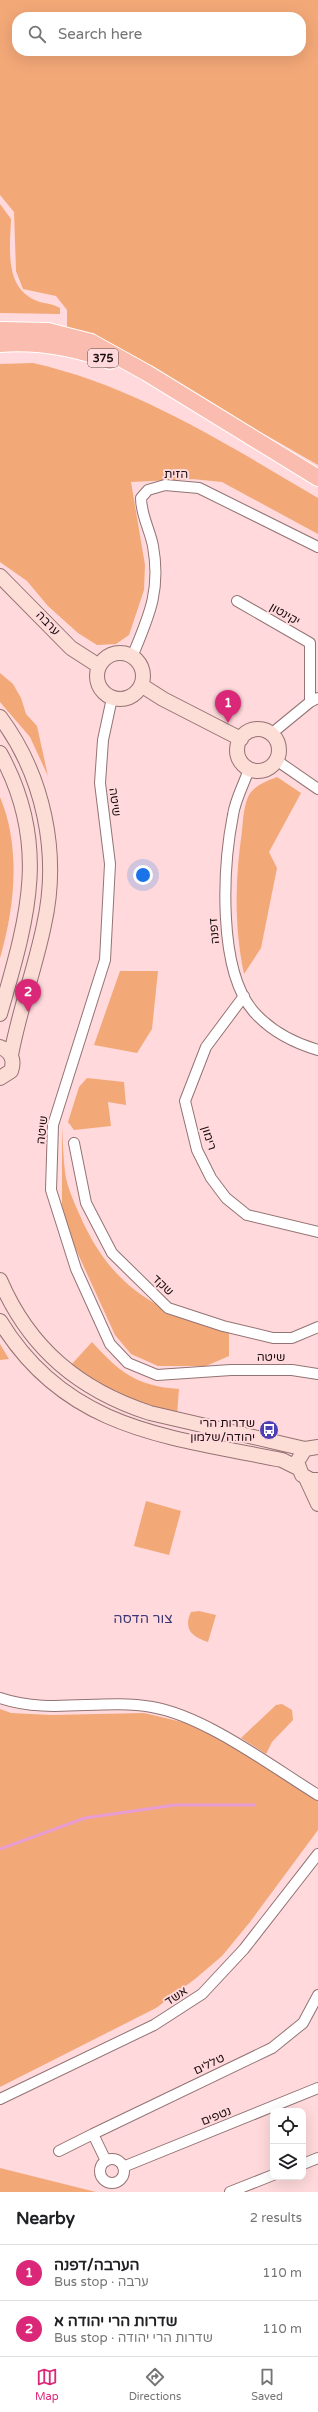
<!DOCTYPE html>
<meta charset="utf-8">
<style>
body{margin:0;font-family:"Varela Round","Noto Sans Hebrew",sans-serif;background:#f6f6f6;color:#202124}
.controls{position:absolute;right:12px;bottom:12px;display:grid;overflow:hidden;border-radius:8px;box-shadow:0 4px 16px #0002}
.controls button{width:36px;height:36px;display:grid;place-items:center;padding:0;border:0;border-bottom:1px solid #e0e0e0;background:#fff;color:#202124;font:20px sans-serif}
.you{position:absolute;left:143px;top:875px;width:14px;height:14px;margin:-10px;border:3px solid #fff;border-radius:50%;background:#1a73e8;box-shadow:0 0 0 6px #1a73e833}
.badge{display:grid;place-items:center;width:26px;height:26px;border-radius:50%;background:#db2777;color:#fff;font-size:13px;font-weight:700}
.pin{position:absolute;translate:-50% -33px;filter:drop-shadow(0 1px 2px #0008)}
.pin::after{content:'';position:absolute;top:21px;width:14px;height:12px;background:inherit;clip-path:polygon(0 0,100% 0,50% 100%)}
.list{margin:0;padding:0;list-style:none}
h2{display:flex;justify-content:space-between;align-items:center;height:52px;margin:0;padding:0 16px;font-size:17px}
h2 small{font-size:13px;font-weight:400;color:#757577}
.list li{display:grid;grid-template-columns:26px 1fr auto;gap:12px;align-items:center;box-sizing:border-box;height:56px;padding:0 16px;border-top:1px solid #e0e0e0}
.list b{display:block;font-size:15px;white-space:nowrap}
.list p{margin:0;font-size:13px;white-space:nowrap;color:#757577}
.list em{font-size:13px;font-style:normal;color:#757577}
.icon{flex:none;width:22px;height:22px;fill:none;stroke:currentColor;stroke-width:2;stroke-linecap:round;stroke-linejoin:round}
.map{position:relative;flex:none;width:318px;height:2192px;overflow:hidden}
.search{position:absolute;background:#fff;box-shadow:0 4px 16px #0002;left:12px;right:12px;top:12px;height:44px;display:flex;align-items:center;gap:10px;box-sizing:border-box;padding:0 14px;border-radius:16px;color:#757577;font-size:15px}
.sheet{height:164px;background:#fff}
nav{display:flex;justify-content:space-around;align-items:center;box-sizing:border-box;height:56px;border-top:1px solid #e0e0e0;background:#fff;font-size:11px;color:#757577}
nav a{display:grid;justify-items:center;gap:2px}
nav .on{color:#db2777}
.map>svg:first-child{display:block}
.green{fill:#f3a878;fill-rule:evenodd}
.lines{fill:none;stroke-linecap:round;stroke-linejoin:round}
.stream{stroke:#e89dd3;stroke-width:3}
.street-casing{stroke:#947374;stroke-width:12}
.secondary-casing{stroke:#947374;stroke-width:16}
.primary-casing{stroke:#fff;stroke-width:18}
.street{stroke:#fff;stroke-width:10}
.secondary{stroke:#fdded6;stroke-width:14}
.primary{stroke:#fabcae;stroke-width:16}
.labels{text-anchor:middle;stroke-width:4;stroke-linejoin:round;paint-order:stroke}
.shield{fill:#ffd9db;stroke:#5d4a4a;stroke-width:1}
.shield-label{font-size:11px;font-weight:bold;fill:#180c0c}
.street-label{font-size:12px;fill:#180c0c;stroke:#ffd9db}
.poi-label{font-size:12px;fill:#180c0c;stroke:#ffd9db;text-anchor:end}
.quarter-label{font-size:14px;fill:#393874;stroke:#ffd9db}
</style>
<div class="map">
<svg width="318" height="2192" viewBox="0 0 318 2192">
<rect width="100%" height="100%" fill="#ffd9db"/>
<!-- green -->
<path class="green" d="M 0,0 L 318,0 L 318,465 L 152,370 L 67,331 L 67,310 L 56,296 L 23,289 L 16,271 L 14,212 L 0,195 ZM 17,17 L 301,17 L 301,51 L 17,51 Z
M 0,204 L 11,219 C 10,248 4,288 37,301 C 45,304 52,303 60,308 L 60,314 L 0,313 Z
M 33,363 C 136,386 228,445 318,498 L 318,534 L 222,482 L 192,479 L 131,482 L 145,565 L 144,590 L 129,635 L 116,644 L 97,645 L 78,633 L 48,606 L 27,581 L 0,562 L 0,364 Z
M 0,673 L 13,684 L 21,698 L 26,714 L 37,726 L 48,776 L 30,737 L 0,702 Z
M 277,777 L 301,793 L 269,852 L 277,868 L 261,948 L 244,974 C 234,926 235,879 242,831 C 243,820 244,804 249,795 C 255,785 267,781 277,777 Z
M 0,797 C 21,847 15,907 0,958 Z
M 120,971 L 158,971 L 152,1029 L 137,1053 L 94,1045 Z
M 87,1078 L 124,1082 L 126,1105 L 108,1102 L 111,1126 L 74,1130 L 68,1122 L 79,1087 Z
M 62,1126 C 63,1141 63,1157 65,1172 C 67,1188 75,1204 81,1218 C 113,1289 157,1311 229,1333 L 229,1356 L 206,1366 L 158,1366 L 131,1354 L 115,1335 L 68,1232 L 62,1205 Z
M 92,1342 C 120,1373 137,1386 179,1389 L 177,1415 L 107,1391 L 70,1366 Z
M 0,1344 L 9,1359 L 0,1360 Z
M 146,1501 L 181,1511 L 169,1555 L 134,1546 Z
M 199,1611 L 216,1615 L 208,1642 C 192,1637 183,1629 191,1612 Z
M 282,1704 L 292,1710 L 293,1720 L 272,1742 L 266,1754 L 241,1738 L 276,1705 Z
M 0,1709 L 11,1713 L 51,1715 L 144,1713 L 199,1726 L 318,1798 L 318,1830 L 250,1922 L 222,1956 L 195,1979 L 156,2008 L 0,2087 Z
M 0,2168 L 96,2192 L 0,2192 Z"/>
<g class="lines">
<!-- stream -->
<path class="stream" d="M 0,1849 L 85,1818 L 175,1805 L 254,1805"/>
<!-- street casing -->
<g class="street-casing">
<path id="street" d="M 237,601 L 310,643 L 310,702
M 132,657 C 149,616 161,591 153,546 C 150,530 141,515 141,498 L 148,490 L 165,485 L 199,488 L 318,547
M 112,698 L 103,740 L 100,783 L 110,864 L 105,960 L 53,1125 L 51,1190 L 76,1269 L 110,1344 L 128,1363 L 157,1375 L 231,1370 L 292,1370 L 318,1374
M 271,734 L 310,702 L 318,698
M 276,760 L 318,789
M 249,769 C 244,784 235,800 233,815 C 223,866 217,970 254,1012 C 271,1031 294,1043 318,1050
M 244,996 L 206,1047 L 185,1101 L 197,1150 L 211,1178 L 226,1198 L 247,1215 L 318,1232
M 74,1143 L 86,1203 L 112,1253 L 168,1308 L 223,1326 L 273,1338 L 292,1338 L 318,1327
M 0,1698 C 49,1715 102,1698 152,1707 C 205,1716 271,1766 318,1795
M 0,2099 L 154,2025 L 202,1994 L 244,1949 L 318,1854
M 59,2151 L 93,2134
M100 2171a12 12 0 1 1 24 0a12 12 0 1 1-24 0Z
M 106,2161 L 93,2134 L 272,2048 L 303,2023 L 318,1995
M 303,2164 L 318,2158
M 123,2167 L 318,2088
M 230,2192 L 273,2175"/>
</g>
<!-- secondary casing -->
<g class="secondary-casing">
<path id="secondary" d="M 0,576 L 71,648 L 99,666
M97 676a23 23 0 1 1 46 0a23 23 0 1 1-46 0Z
M 141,685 L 163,699 L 241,739
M 0,717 C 44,776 60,854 44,925 C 35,969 19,1011 11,1055
M237 750a21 21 0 1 1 42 0a21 21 0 1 1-42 0Z
M 0,753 C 51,845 27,920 0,1014
M 0,1047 C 11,1051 15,1060 11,1071 L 0,1078
M 0,1280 C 29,1348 79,1390 150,1413 L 305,1449
M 0,1321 C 66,1430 169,1437 282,1460 L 298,1468
M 318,1447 L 305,1449 L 297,1462 L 302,1475 L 311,1480 L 318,1480
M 306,1478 L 318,1504"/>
</g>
<!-- primary casing -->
<g class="primary-casing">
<path id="primary" d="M 0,330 L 48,331 L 91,342 L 147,373 L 318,478
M 0,344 C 39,341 73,347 110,361"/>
</g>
<!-- street -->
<use href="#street" class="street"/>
<!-- secondary -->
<use href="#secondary" class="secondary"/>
<!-- primary -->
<use href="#primary" class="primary"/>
</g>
<!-- icons -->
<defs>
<g id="bus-disc" transform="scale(1)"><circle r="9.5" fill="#4b3fb5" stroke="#ffd9db"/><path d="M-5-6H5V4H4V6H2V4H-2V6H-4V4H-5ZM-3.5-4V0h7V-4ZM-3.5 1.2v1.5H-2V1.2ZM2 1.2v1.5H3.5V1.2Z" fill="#fff"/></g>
</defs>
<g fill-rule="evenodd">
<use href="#bus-disc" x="269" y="1430"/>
</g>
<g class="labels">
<!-- shield labels -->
<rect class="shield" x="88" y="349" width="30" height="18" rx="3"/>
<g class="shield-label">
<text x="103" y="362">375</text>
</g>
<!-- street labels -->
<g class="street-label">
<text x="176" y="478">הזית</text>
<text transform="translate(285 614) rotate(30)" y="4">יקינטון</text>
<text transform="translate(48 623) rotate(46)" y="4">ערבה</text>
<text transform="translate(115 802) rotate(83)" y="4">שיטה</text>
<text transform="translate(214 931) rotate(-95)" y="4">דפנה</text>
<text transform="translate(42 1130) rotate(-83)" y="4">שיטה</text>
<text transform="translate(209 1138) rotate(72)" y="4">רימון</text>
<text transform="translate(163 1285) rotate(44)" y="4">שקד</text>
<text x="271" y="1361">שיטה</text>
<text transform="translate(176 1996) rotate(-33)" y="4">אשד</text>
<text transform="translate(209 2064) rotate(-26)" y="4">טללים</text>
<text transform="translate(216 2116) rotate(-22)" y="4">נטפים</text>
</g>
<!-- poi labels -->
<g class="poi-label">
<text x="255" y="1427">שדרות הרי<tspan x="255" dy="14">יהודה/שלמון</tspan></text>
</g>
<!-- quarter labels -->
<g class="quarter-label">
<text x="143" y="1623">צור הדסה</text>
</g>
</g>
</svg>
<div class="controls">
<button><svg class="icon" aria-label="locate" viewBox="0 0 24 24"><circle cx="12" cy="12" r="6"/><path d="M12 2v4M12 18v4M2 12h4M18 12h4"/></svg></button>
<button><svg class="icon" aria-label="layers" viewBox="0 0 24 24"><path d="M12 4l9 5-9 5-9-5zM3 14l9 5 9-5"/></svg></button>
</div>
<div class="you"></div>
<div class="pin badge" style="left:228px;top:723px">1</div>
<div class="pin badge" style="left:28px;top:1012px">2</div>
<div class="search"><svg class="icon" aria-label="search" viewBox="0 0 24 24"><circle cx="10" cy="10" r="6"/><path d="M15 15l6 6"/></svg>Search here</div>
</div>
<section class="sheet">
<h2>Nearby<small>2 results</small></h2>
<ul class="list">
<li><span class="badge">1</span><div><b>הערבה/דפנה</b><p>Bus stop · ערבה</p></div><em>110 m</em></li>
<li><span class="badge">2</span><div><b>שדרות הרי יהודה א</b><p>Bus stop · שדרות הרי יהודה</p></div><em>110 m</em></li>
</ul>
</section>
<nav>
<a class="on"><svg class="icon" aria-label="map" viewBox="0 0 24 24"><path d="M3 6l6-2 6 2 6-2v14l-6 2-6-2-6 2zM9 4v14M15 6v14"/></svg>Map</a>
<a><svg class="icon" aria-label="directions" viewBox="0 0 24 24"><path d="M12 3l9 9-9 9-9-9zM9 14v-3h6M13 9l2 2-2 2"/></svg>Directions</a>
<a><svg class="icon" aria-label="saved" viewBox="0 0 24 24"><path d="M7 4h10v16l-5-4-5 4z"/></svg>Saved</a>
</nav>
